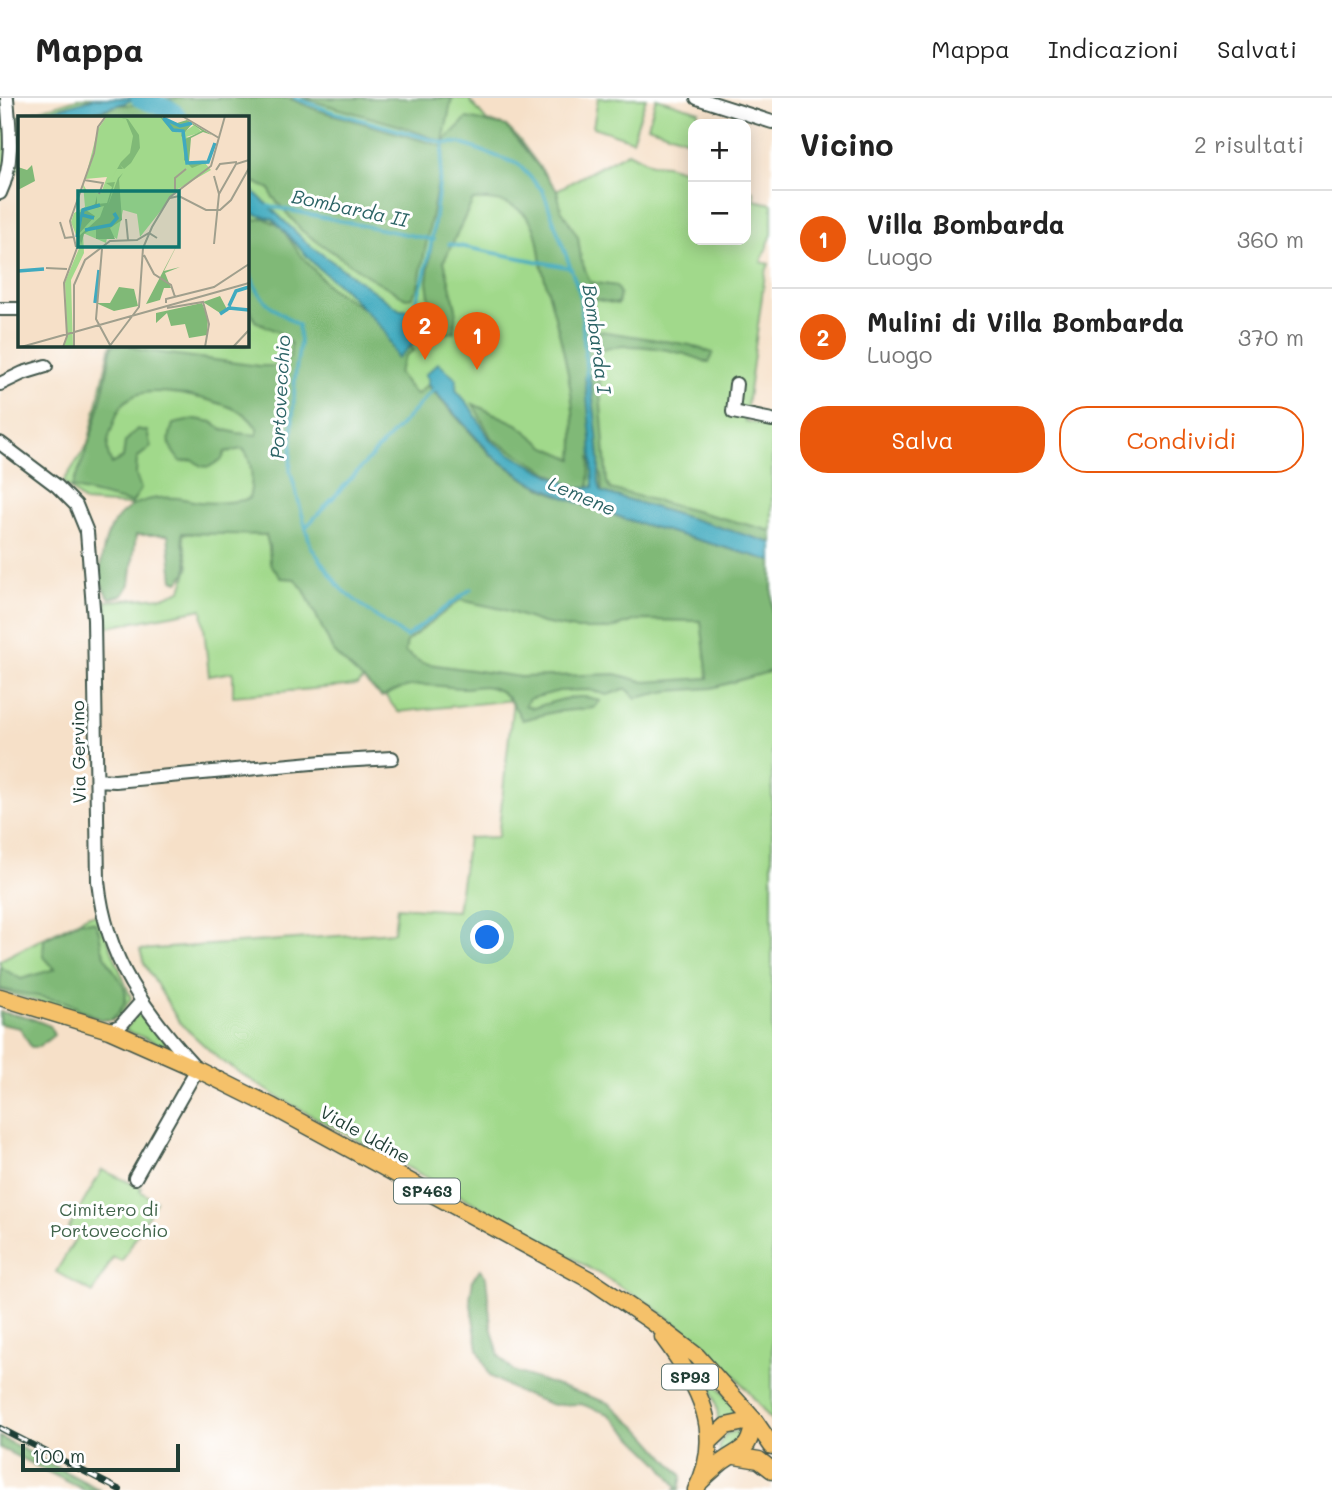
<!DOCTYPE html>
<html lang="it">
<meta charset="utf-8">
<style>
body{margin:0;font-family:Mali,sans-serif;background:#f2f2f2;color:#222}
.controls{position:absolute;right:21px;top:21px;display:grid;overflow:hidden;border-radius:14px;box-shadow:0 4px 18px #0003}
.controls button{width:63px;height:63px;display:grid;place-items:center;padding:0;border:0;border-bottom:2px solid #e0e0e0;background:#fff;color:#222;font:35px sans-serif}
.scale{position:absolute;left:21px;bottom:18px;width:159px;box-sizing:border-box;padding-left:7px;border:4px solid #1f3d34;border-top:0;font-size:19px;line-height:24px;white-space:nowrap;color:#1f3d34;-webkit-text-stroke:5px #fff;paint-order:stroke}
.you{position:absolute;left:488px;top:840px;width:24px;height:24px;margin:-18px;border:5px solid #fff;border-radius:50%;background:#1a73e8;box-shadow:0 0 0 10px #1a73e833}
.badge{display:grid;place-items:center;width:46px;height:46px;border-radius:50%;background:#ea580c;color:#fff;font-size:23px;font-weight:700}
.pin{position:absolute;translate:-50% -58px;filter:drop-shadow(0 2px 4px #0008)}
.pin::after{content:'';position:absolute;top:37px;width:24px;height:21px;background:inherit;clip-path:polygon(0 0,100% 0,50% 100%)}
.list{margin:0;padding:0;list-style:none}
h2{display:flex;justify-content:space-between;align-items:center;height:91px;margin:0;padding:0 28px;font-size:30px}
h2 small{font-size:23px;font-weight:400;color:#767676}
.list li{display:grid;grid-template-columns:46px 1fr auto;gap:21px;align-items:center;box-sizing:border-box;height:98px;padding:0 28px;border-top:2px solid #e0e0e0}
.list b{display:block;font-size:26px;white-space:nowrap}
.list p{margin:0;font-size:23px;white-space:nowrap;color:#767676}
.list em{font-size:23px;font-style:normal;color:#767676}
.actions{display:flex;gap:14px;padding:21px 28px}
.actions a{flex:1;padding:16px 0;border:2px solid #ea580c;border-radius:28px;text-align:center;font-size:24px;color:#ea580c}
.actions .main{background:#ea580c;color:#fff}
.map{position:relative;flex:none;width:772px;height:1392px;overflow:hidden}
header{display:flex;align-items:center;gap:42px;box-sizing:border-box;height:98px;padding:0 35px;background:#fff;border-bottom:2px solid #e0e0e0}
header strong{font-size:33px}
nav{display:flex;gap:38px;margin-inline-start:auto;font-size:24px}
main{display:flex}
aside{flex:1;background:#fff}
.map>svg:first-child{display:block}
.green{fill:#a1d98b;stroke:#608b60;stroke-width:2}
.forest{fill:#80b977;stroke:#507b56;stroke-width:2;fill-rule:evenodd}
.water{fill:#40aabf;stroke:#30747a;stroke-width:2}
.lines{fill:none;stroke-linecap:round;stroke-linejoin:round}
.stream{stroke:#40aabf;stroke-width:3.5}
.river{stroke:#40aabf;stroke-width:19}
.minor-casing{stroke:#3f554a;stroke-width:16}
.major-casing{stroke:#3f554a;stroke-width:19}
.minor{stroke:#fff;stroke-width:12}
.major{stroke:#f5c16b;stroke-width:16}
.rail-casing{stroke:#1f3d34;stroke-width:6}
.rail{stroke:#fff;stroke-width:3.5;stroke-dasharray:10;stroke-linecap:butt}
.labels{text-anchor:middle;stroke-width:6;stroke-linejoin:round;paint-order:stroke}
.shield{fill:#fff;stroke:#627771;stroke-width:2}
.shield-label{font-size:16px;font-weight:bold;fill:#1f3d34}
.street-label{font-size:18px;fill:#1f3d34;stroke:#fff}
.park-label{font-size:18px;fill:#40644a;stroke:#fff}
.water-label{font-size:19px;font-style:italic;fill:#2b6365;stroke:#fff}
.inset-river{fill:none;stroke:#40aabf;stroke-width:3.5}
.inset-road{fill:none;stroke:#a09f8d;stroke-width:2}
.view{fill:#0f766e;fill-opacity:0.15;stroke:#0f766e;stroke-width:3.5}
.inset-edge{fill:none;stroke:#1f3d34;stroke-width:3.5}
</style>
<header>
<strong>Mappa</strong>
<nav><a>Mappa</a><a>Indicazioni</a><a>Salvati</a></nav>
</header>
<main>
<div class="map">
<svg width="772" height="1392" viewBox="0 0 772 1392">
<rect width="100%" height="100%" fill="#fff"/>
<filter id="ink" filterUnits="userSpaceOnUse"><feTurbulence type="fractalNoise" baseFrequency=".0143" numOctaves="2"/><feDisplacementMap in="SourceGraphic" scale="14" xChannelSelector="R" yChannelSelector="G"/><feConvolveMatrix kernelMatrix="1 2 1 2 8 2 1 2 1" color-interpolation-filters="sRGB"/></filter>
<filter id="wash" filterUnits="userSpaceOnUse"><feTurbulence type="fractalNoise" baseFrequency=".00686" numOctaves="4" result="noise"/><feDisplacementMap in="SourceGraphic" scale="28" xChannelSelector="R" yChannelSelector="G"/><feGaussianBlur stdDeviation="1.57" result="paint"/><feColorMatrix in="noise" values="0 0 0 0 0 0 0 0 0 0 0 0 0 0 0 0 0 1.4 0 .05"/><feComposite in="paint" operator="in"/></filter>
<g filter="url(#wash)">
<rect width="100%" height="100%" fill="#f6e0c8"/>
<!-- green -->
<path class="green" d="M 81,0 L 470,0 L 470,3 L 487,23 L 506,28 L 518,40 L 557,92 L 628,54 L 651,66 L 666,67 L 693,75 L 693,142 L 746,142 L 746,91 L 754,93 L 754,102 L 772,106 L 772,136 L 761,164 L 769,166 L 765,176 L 745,323 L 772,329 L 772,1323 L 735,1277 L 698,1243 L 651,1207 L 544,1143 L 281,1001 L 220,962 L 179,924 L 144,865 L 140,852 L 394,834 L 397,809 L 457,813 L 468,740 L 498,739 L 513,602 L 398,614 L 369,577 L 357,587 L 233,598 L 233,574 L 209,578 L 202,511 L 108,529 L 106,503 L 163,499 L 181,492 L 189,468 L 182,435 L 192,436 L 190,411 L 84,404 L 63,384 L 88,346 L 111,247 L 247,247 L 247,19 L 19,19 L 19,73 L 0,76 L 0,12 L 13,20 Z
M 598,0 L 646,0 L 632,42 L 593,29 Z
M 656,0 L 699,13 L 688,42 L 648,28 Z
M 89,817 L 98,817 L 131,900 L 120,919 L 111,922 L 103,921 L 0,893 L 0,862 Z
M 143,913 L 166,941 L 165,946 L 162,947 L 125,932 L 138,915 Z
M 102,1072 L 142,1090 L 140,1093 L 156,1103 L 122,1163 L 113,1159 L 93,1195 L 56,1174 L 77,1138 L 67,1133 Z
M 703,1273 L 743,1317 L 724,1321 L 718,1327 C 719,1308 712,1290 703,1273 Z
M 749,1329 L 744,1345 L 720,1356 L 719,1347 L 726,1336 Z"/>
<!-- forest -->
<path class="forest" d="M 169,0 L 289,0 L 317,12 L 445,49 L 446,41 L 467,20 L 506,28 L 557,92 L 561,111 L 578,139 L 581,161 L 590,184 L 616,188 L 620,196 L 618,206 L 593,201 L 593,232 L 690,247 L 713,255 L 709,265 C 681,252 625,241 597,254 L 607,384 L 610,391 L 772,433 L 772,445 L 602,394 L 601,376 L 590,360 L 589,389 L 577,391 L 492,341 L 473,306 L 517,326 L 546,349 L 573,361 C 579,295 558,232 542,170 C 539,157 539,140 533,128 C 522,105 496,101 473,102 L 444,163 L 456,210 L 454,234 L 434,237 L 427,183 L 444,52 L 418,189 L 412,199 L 406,200 L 366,177 L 302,133 L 272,98 L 270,91 L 247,81 L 247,19 L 188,19 Z
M 302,0 L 452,0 L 443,44 L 397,27 Z
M 118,7 L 149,7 L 163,19 L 88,19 Z
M 247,116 L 256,122 L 264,120 L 280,128 L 299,155 L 330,190 L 384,223 L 414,252 L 405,258 L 398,275 L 416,297 L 427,287 L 491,357 L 526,382 L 550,394 L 631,423 L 772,463 L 772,573 L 712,590 L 668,593 L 636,600 L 627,591 L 607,597 L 589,592 L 559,593 L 529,601 L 525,607 L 533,610 C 553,604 580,593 600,603 L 594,610 L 554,614 L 522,622 C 517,612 508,597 498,592 C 482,584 476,591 461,590 C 428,587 413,582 382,599 L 334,555 L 304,492 L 295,481 L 281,480 L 270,465 L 269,449 L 266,437 L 182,435 C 182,454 196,469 178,484 L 173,482 L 168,437 L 136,437 L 130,486 L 123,497 L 110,500 C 96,486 100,472 103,454 C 110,414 138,396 178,400 C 185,401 192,403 200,404 C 215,406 233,404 249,401 C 253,386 253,362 243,351 L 225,354 L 222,361 L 209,369 L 201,368 L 193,362 L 181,364 C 168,350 167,343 173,326 L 196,321 L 212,324 L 222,331 L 237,335 L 257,337 L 257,330 C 253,325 248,318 242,315 C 221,302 153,286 132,299 C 120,305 116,318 112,330 C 107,343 105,354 112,366 L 123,360 L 125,344 L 137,331 L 147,333 L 151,349 L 137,360 L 136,377 L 141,391 L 132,405 L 71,390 C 92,346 104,295 112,247 L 129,247 L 140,252 L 259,268 L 278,268 L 290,260 L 291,246 L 278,234 L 255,223 L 247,203 ZM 460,502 L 502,511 L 542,525 L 575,531 L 610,531 L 638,522 L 701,523 L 708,580 L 645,584 L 616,576 L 521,579 L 422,565 L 405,554 L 407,543 Z
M 81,823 L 94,824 C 101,832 99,839 102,850 C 111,880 145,892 111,922 L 99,921 L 66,904 L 0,891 L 0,869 L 21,881 L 55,871 L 43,858 L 44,841 Z
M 0,914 L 28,919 L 50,928 L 54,937 L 39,949 L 31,949 L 20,930 L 0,926 Z
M 480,1171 L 486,1179 L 491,1228 L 499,1258 L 513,1273 L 609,1305 L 646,1337 L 682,1378 L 679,1392 L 675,1392 L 677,1389 L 659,1365 L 609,1316 L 581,1306 L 553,1307 L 520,1295 L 490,1278 L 478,1251 L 470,1201 L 473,1181 Z
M 0,1339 L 100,1392 L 84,1392 L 0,1350 Z"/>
<!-- water -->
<path class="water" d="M 95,0 L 159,0 L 178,19 L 168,19 L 162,12 L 137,1 L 78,19 L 27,19 Z
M 247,87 L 309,147 L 400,212 L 412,212 L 411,227 L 423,238 L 397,260 L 384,232 L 345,192 L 318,170 L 273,121 L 247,114 Z
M 438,265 L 457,281 L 456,292 L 469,307 L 491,343 L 517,360 L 577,391 L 593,389 L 591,341 L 585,278 L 589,277 C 594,304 597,333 599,361 C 600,372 596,385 602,394 L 772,445 L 772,463 L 631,423 L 568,401 L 527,382 L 492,357 L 427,285 L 429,282 L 425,277 Z"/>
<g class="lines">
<!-- stream -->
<path class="stream" d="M 295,0 L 330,13 L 444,45
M 268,108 L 434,142
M 449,146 L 571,170
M 247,166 C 256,200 268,208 298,227 L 300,244 L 295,279 L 290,372 L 311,449 L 341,491 L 379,521 L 406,539 L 471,491
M 409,215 C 432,183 438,87 444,45 L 460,45 L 518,66 L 543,93 L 580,196 L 587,280
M 307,428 L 435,290"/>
<!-- river -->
<path class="river" d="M 140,0 L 172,13 L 177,19"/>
</g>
</g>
<g filter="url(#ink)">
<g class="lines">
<!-- minor casing -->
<g class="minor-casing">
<path id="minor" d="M 697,0 L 772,24
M 0,95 C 14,66 10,32 7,0
M 0,211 L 19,211
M 0,286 L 23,275 L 46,268
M 736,286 L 733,314 L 772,322
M 0,345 L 57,388 L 76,407 L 87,434 L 94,522 L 98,783 C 106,862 145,914 197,971 L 135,1080
M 97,682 L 115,683 L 323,664 L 392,660
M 109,932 L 120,928 L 142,903"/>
</g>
<!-- major casing -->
<g class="major-casing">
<path id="major" d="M 0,899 L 109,932 L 197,971 L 273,1009 L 592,1183 L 651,1223 L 697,1258 L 754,1322 L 772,1348
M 663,1239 C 698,1286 726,1335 696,1392
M 709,1344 L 726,1328 L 754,1322
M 735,1358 L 759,1362 L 772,1372
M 701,1383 C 708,1376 715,1370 722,1364 C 745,1348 749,1353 754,1322"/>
</g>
<!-- minor -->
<use href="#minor" class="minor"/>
<!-- major -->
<use href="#major" class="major"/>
<!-- rail casing -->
<g class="rail-casing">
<path id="rail" d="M 0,1330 L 120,1392"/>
</g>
<!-- rail -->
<use href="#rail" class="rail"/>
</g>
</g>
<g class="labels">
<!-- shield labels -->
<g class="shield">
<rect x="394" y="1080.5" width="66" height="25" rx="5"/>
<rect x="662" y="1266.5" width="56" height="25" rx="5"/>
</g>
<g class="shield-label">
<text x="427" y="1099">SP463</text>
<text x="690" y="1285">SP93</text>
</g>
<!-- street labels -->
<g class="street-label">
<text transform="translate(79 654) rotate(-91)" y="6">Via Gervino</text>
<text transform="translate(365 1037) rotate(29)" y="6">Viale Udine</text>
</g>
<!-- park labels -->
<g class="park-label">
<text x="109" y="1118">Cimitero di<tspan x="109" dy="21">Portovecchio</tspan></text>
</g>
<!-- water labels -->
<g class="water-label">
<text transform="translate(350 110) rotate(12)" y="7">Bombarda II</text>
<text transform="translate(597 241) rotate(82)" y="7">Bombarda I</text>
<text transform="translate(280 299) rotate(-87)" y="7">Portovecchio</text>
<text transform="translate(582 398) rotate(23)" y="7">Lemene</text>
</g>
</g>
<!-- overview -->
<g transform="translate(18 18)">
<rect width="231" height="231" fill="#f6e0c8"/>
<path d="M 89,0 L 147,0 L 144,1 L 150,9 L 149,4 L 158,16 L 165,17 L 176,9 L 184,16 L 168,21 L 172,22 L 170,45 L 178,50 L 186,46 L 193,54 L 160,73 L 122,121 L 119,98 L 105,94 L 99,123 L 90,117 L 88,127 L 65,117 L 66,137 L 53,164 L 55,231 L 45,231 L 49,220 L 47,166 L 62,130 L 53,106 L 56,97 L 67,91 L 65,68 L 69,75 L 83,77 L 89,61 L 67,63 L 80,13 Z" fill="#a1d98b"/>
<path d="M 96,0 L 110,3 L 121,19 L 122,32 L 113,47 L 106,53 L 102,49 L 105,53 L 99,53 L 94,62 L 103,46 L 112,37 L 115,20 L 108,3 ZM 142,1 L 159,7 L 169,4 L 194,19 L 185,16 L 173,22 L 171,46 L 189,46 L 174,52 L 166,44 L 167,23 L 184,15 L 174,8 L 163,21 L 164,16 L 154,15 ZM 14,49 L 17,65 L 0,74 L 0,51 L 9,54 ZM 105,57 L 101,63 L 104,104 L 92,112 L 97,123 L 78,123 L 78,110 L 66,118 L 63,129 L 61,120 L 82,101 L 86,90 L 68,94 L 77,100 L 59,120 L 59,98 L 77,88 L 79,80 L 79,88 L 89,87 L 94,71 L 88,67 L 97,66 L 90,89 L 100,62 ZM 163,121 L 146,155 L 162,151 L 147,157 L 153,172 L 146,172 L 142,184 L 128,188 ZM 101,171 L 116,173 L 120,190 L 96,195 L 78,187 L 92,187 ZM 202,180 L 210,195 L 202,197 L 185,186 ZM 184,187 L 190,202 L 189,219 L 171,222 L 167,208 L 153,210 L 149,197 L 138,207 L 138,197 Z" fill="#80b977"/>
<path class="inset-river" d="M 145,2 L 162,10 L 174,7M 146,3 L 155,14 L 165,15 L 169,47 L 190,46 L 197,27M 76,102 L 64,99 L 65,94 L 82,89M 67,114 L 93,109 L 99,102 L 96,97M 59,121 L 63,100M 0,155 L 26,153M 77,187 L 81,154M 211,190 L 218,175 L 231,171M 202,198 L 211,192 L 231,194"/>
<path class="inset-road" d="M 164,0 L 201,22M 198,54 L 202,48 L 219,46M 196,60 L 201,78 L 196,128M 66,64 L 85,67 L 81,78M 157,76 L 157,62 L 168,53M 201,78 L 218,48 L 231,44M 152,82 L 161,80 L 188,94 L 202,94 L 213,84 L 231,52M 108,103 L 110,124M 42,106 L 47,122 L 55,121M 58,131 L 52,105 L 76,37 L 80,11 L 88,0M 84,133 L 78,203 L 92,229M 126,139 L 136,158 L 153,169 L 157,181M 28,152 L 49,153M 148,187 L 148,183 L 196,171 L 231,148M 149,192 L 185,186 L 191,208 L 187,231M 3,231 L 231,167M 45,231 L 49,220 L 46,167 L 59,132M 56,231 L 56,169 L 67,144 L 92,125 L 119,124 L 131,117 L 139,122M 91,231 L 121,191 L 125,132 L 134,111 L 152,81 L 193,50 L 207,0M 215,231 L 231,214"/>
<path class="view" d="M 60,75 L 161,75 L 161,131 L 60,131 Z"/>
<rect width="231" height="231" class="inset-edge"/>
</g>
</svg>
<div class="controls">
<button>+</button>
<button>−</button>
</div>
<div class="scale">100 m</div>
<div class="you"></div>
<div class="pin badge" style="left:477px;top:272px">1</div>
<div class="pin badge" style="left:425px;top:262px">2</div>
</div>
<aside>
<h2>Vicino<small>2 risultati</small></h2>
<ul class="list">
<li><span class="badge">1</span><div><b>Villa Bombarda</b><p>Luogo</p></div><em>360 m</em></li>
<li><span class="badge">2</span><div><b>Mulini di Villa Bombarda</b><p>Luogo</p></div><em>370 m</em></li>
</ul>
<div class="actions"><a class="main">Salva</a><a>Condividi</a></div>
</aside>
</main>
